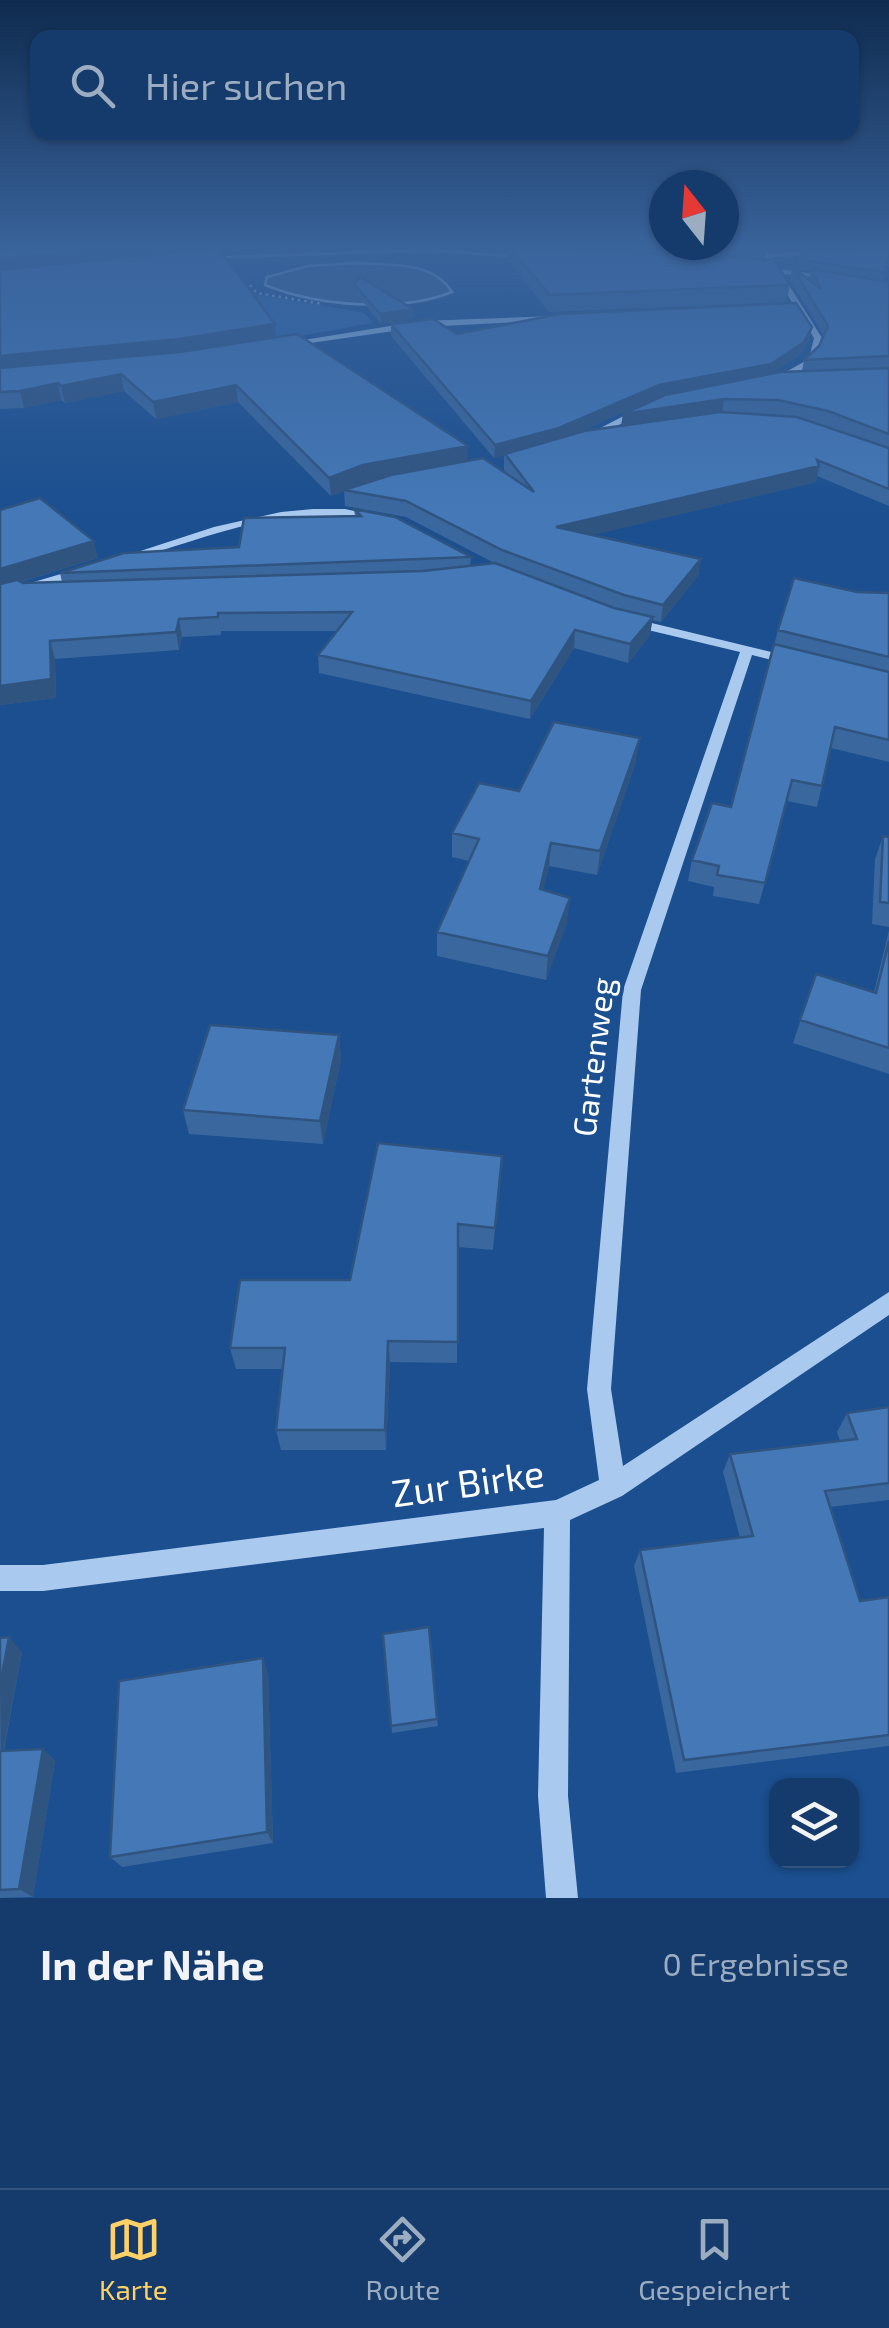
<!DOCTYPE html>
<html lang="de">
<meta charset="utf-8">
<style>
body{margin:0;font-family:"Exo 2",sans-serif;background:#214673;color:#f1f3f6}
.controls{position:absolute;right:30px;bottom:30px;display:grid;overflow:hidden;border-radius:20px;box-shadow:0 2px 8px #0004}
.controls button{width:90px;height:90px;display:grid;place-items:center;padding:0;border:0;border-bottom:2px solid #33557e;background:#143b6b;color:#f1f3f6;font:50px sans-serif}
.compass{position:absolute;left:649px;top:170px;width:90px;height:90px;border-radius:50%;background:#143b6b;box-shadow:0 2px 8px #0004;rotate:343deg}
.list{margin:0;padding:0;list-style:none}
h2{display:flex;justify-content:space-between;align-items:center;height:130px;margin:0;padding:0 40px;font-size:42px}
h2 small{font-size:32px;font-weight:400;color:#9dadc1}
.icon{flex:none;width:55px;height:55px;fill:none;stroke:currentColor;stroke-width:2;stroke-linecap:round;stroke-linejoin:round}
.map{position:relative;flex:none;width:889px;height:1898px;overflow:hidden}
.search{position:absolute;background:#143b6b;box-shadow:0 2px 8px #0004;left:30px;right:30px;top:30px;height:110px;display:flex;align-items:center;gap:25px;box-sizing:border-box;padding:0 35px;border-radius:20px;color:#9dadc1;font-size:38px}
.sheet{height:290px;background:#143b6b}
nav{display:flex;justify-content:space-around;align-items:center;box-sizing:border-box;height:140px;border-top:2px solid #33557e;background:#143b6b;font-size:28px;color:#9dadc1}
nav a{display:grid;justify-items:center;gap:5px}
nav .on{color:#ffd166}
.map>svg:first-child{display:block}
.green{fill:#2e69ad}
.water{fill:#3c6290;stroke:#9cc4f0;stroke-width:2.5}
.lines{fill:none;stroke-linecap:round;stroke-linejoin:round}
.path{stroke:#a9c9ee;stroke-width:2.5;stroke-dasharray:2.5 4;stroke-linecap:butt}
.minor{fill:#a9c9ee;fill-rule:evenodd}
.wall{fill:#3a679d;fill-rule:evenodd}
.shaded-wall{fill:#305480}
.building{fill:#4478b7;stroke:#305480;stroke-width:2.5}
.labels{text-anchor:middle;stroke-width:8;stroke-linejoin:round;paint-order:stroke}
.street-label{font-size:32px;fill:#fff;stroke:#1b4f8f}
.near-street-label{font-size:38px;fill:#fff;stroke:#1b4f8f}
</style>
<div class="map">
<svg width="889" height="1898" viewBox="0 0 889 1898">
<rect width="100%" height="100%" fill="#1b4f8f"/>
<!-- green -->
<path class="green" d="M 256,294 L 365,313 L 373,323 L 242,346 L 248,297 Z"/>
<!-- water -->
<path class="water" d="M 357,263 C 390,265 433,261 452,292 C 400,313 317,306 265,285 L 267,277 L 308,266 Z"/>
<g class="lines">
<!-- path -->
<path class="path" d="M 250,285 L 257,293 L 323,304"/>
<!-- minor -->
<path class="minor" d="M 400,249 L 440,249 L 532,256 L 528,258 L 426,252 L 204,259 L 200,257 Z
M 759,249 L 766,249 L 769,253 L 827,251 L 824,255 L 772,257 L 779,269 L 836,277 L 832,279 L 782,274 L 822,338 L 816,362 L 778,383 L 773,380 L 775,378 L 809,359 L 814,338 L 774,273 L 755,269 L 771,268 Z
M 555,316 L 558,320 L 421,327 L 283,347 L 279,344 L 421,321 Z
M 641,407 L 644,408 L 644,412 L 588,441 L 579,439 Z
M 313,509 L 345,509 L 383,517 C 370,523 332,515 314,516 C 248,518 187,544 125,562 L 119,558 L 214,527 L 281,512 Z
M 81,568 L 87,572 L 85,575 L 0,600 L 0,592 Z
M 631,618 L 796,658 L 798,661 L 791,665 L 752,655 L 641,990 L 611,1389 L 623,1466 L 889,1292 L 889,1315 L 622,1496 L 570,1520 L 568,1796 L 578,1898 L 546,1898 L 538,1796 L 544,1528 L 43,1591 L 0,1591 L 0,1565 L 43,1565 L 556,1500 L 599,1480 L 587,1389 L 623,990 L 740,652 L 627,625 L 627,619 Z"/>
</g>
<!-- wall -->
<path class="wall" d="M 0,249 L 276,338 L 467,461 L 508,475 L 504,470 L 504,455 L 494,458 L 391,336 L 391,324 L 457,334 L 812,327 L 810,338 L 801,354 L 772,373 L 802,371 L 804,360 L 819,346 L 824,336 L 790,280 L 792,267 L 809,280 L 811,270 L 802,269 L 798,260 L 800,251 L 889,249 L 889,267 L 886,267 L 884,281 L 889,282 L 889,506 L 817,476 L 816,482 L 591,535 L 701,559 L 698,576 L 661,622 L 652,620 L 650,635 L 628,663 L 574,648 L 530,719 L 319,673 L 318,655 L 337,631 L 221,631 L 221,635 L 182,637 L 179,650 L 55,659 L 56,698 L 0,705 L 0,510 L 98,558 L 21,582 L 23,583 L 62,582 L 60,573 L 239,547 L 355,516 L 354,509 L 471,557 L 470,566 L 496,564 L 406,517 L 345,506 L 344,491 L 331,496 L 238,402 L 156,419 L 124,391 L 65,403 L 61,400 L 24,408 L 0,409 ZM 658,397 L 623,414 L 621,426 L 574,434 ZM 435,570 L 423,571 L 329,574 Z
M 508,249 L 766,249 L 765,259 L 790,285 L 786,302 L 549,312 L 508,260 Z
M 354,284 L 413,309 L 414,318 L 381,324 L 355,292 Z
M 857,592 L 889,593 L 889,762 L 831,748 L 817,807 L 787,801 L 759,904 L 713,896 L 714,887 L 688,881 L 692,860 L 731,807 L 778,630 Z
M 636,761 L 597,875 L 549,866 L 543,890 L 567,922 L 546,980 L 437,956 L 437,932 L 469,861 L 452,857 L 452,833 L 519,791 Z
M 883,836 L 889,837 L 889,927 L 872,924 L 875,859 Z
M 889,930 L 889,1074 L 793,1043 L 816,974 L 874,992 Z
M 339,1035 L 341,1059 L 323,1144 L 189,1134 L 183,1110 Z
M 502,1156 L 493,1250 L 458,1247 L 457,1363 L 390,1362 L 386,1450 L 281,1450 L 276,1430 L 283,1369 L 236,1369 L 230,1348 L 350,1280 Z
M 889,1407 L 889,1500 L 830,1507 L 860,1601 L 889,1597 L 889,1746 L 676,1773 L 634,1566 L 640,1550 L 740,1538 L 723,1472 L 730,1454 L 840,1441 L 837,1432 L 847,1413 Z
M 383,1634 L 437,1719 L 438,1726 L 392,1733 Z
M 0,1638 L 22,1652 L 4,1750 L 43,1749 L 55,1761 L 33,1897 L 0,1898 Z
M 268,1673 L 273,1843 L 122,1867 L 110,1857 Z"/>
<!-- shaded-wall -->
<path class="shaded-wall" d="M 103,249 L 212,249 L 0,274 L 0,259 Z
M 413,309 L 414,318 L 381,324 L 380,314 Z
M 275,324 L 276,340 L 182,355 L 0,372 L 0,356 Z
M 812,327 L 810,338 L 801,354 L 768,376 L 658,397 L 558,441 L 494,458 L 495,445 L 659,385 Z
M 121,374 L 124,391 L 65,403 L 61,386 Z
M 58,383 L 61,400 L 24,408 L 20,391 Z
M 236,385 L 238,402 L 156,419 L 153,402 Z
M 724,399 L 722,413 L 621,429 L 623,414 Z
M 468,446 L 467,463 L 364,483 L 331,496 L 329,478 L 363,465 Z
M 819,466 L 816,482 L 555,544 L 556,527 Z
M 94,541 L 98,558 L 0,588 L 0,569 Z
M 701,559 L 698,576 L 661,622 L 663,605 Z
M 653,617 L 650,635 L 628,663 L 630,644 Z
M 179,619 L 182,637 L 179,650 L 176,632 Z
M 575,630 L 574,648 L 530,719 L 531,701 Z
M 50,641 L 55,659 L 56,698 L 0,705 L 0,686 Z
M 640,738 L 636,761 L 597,875 L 600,851 Z
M 551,843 L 549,866 L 538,912 L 540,889 Z
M 570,898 L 567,922 L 546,980 L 548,956 Z
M 339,1035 L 341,1059 L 323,1144 L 320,1121 Z
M 502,1156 L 501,1179 L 493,1250 L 495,1228 Z
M 388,1341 L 390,1362 L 386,1450 L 385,1430 Z
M 9,1637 L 22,1652 L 1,1763 L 0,1686 Z
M 263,1658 L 268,1673 L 273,1843 L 267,1832 Z
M 43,1749 L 55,1761 L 33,1897 L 19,1889 Z"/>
<!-- building -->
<path class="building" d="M 0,249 L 103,249 L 0,259 Z
M 211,249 L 219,249 L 275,324 L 179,339 L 0,356 L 0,270 Z
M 511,249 L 578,249 L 774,260 L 790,285 L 550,295 Z
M 859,249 L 889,249 L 889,259 L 887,259 L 886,273 L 804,260 L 800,251 Z
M 792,267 L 821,289 L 811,269 L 889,282 L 889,356 L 804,360 L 819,346 L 828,326 Z
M 360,277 L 413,309 L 380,314 L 354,284 Z
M 796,303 L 812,327 L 804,342 L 771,364 L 659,385 L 559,428 L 495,445 L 391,324 L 433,319 L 457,334 L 560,314 Z
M 297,334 L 468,446 L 363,465 L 329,478 L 236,385 L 153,402 L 121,374 L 61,386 L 58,383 L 20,391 L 0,392 L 0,368 L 180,352 Z
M 889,368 L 889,434 L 828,411 L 778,400 L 724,399 L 623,414 L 665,395 L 780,372 Z
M 720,412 L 797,417 L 889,448 L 889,489 L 817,460 L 819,466 L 556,527 L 701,559 L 663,605 L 624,595 L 502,550 L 406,501 L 344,490 L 391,475 L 483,458 L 534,492 L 505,454 L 584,431 Z
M 40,498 L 94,541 L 0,569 L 0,510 Z
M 354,509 L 395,517 L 471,557 L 60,573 L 124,553 L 239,547 L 244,518 L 361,516 Z
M 495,563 L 614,608 L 653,617 L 630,644 L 575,630 L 531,701 L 318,655 L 352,612 L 218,613 L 218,617 L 179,619 L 176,632 L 50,641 L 51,679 L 0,686 L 0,584 L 17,580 L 23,583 L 423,571 Z
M 794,578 L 857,592 L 889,593 L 889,657 L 778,630 Z
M 774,644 L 889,672 L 889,740 L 835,727 L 822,786 L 792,780 L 765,883 L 717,875 L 719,866 L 692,860 L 712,803 L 731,807 Z
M 554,722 L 640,738 L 600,851 L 551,843 L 540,889 L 570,898 L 548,956 L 437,932 L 479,839 L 452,833 L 479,783 L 519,791 Z
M 883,836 L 889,837 L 889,903 L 880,902 Z
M 889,941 L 889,1048 L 800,1020 L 816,974 L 876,993 Z
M 210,1025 L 339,1035 L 320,1121 L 183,1110 Z
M 378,1143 L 502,1156 L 495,1228 L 458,1224 L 458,1342 L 388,1341 L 385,1430 L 276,1430 L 285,1348 L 230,1348 L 240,1280 L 350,1280 Z
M 889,1407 L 889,1483 L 825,1491 L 860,1601 L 889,1597 L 889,1735 L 684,1760 L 640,1550 L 753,1536 L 730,1454 L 857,1439 L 847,1413 Z
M 429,1627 L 437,1719 L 391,1726 L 383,1634 Z
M 9,1637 L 0,1686 L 0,1638 Z
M 263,1658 L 267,1832 L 110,1857 L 119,1681 Z
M 43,1749 L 19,1889 L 0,1890 L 0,1751 Z"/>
<!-- sky -->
<linearGradient id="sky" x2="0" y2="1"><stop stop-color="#0f2b4f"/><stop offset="0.48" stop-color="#39639b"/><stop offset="1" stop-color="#39639b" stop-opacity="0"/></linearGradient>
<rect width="889" height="514" fill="url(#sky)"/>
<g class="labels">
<!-- street labels -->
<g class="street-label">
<text transform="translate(594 1057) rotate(-83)" y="11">Gartenweg</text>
</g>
<!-- near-street labels -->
<g class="near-street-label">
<text transform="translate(468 1484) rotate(-8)" y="13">Zur Birke</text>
</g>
</g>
</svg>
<div class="controls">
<button><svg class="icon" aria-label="layers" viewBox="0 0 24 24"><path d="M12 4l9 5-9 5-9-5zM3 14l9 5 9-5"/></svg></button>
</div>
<svg class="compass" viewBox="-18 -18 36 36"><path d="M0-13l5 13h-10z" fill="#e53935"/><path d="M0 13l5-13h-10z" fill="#9dadc1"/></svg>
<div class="search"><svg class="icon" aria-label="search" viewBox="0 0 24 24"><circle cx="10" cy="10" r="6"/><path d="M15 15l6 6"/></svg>Hier suchen</div>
</div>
<section class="sheet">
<h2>In der Nähe<small>0 Ergebnisse</small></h2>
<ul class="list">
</ul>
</section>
<nav>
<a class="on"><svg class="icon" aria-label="map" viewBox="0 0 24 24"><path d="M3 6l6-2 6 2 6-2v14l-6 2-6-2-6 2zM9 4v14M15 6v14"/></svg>Karte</a>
<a><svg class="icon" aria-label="directions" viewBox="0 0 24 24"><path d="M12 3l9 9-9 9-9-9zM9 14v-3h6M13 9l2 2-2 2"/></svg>Route</a>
<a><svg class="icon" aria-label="saved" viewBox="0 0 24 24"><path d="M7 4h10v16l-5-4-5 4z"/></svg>Gespeichert</a>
</nav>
